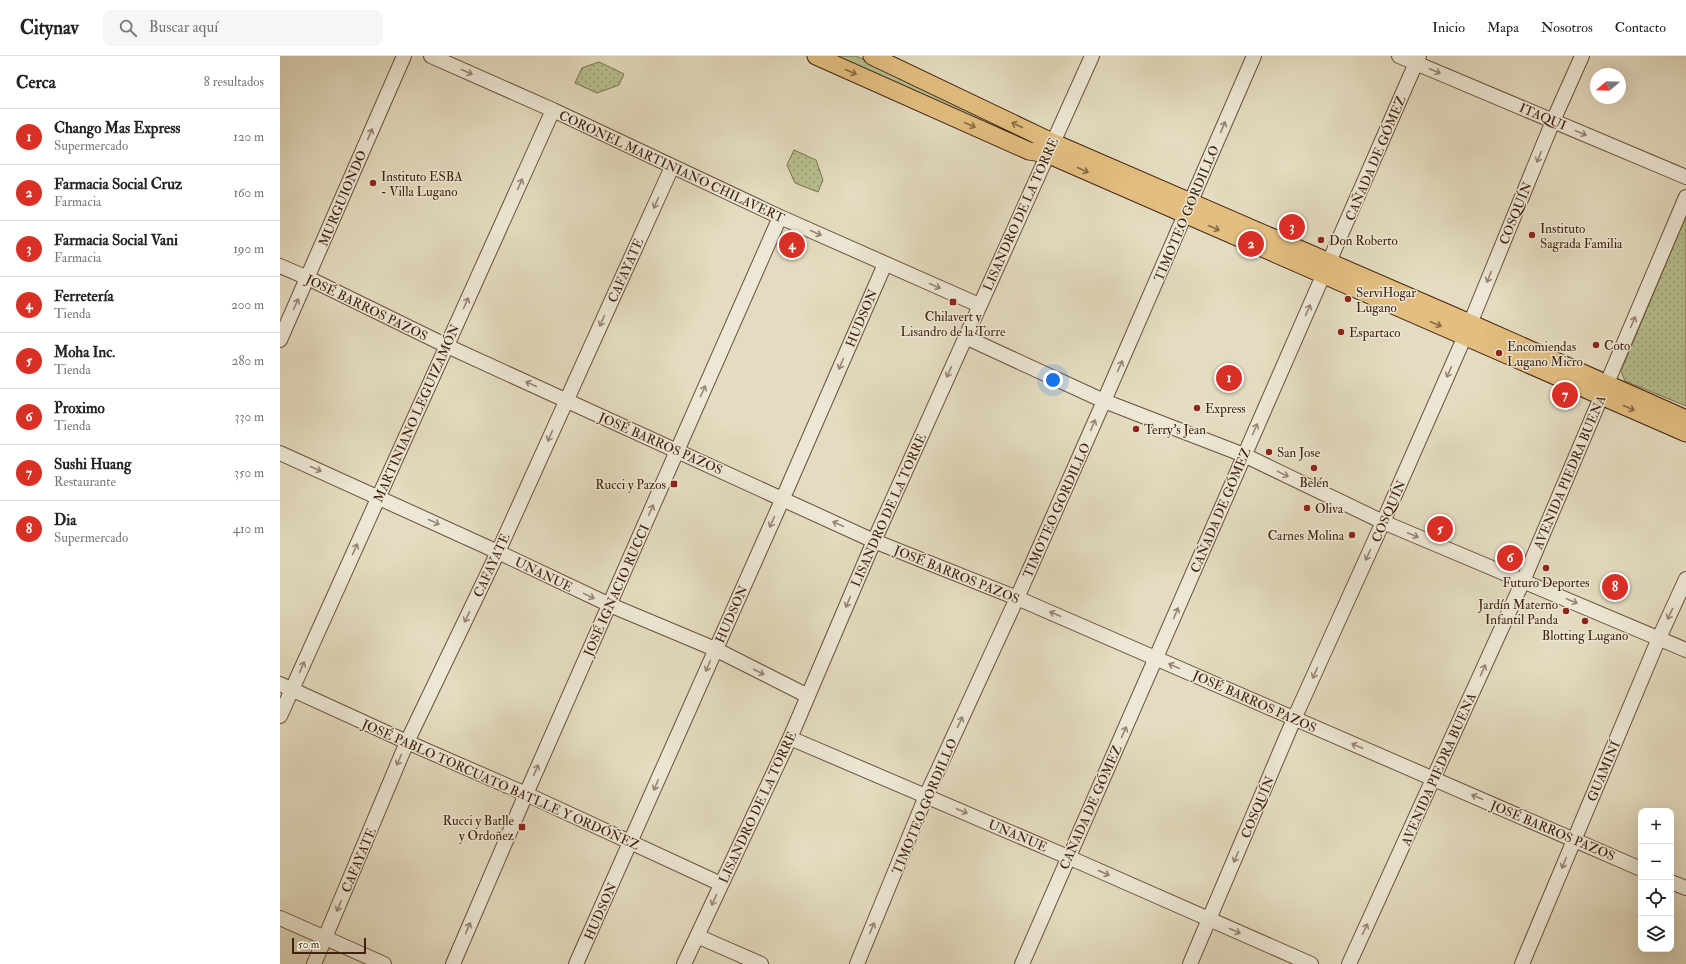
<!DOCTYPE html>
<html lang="es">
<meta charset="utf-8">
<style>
body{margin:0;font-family:"IM FELL Double Pica",serif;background:#f6f6f6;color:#222}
.controls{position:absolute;right:12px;bottom:12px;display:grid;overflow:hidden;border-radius:8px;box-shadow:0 4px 16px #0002}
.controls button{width:36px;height:36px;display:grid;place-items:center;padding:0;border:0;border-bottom:1px solid #e0e0e0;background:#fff;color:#222;font:20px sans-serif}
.compass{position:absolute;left:1310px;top:12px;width:36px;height:36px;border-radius:50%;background:#fff;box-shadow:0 4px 16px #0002;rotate:251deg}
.scale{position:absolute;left:12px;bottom:10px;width:74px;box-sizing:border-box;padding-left:4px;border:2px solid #42210f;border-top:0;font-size:11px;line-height:14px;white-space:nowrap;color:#42210f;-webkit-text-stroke:3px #ede8d6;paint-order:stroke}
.you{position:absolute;left:773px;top:324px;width:14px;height:14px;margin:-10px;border:3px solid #fff;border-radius:50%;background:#1a73e8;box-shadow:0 0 0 6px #1a73e833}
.badge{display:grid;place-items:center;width:26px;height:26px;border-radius:50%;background:#d93025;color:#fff;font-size:13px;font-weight:700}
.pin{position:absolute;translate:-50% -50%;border:2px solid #fff;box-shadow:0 1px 4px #0006}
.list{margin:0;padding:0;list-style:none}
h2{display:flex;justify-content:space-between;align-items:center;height:52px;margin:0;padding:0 16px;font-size:17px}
h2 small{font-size:13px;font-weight:400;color:#767676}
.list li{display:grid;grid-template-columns:26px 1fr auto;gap:12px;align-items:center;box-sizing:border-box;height:56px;padding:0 16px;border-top:1px solid #e0e0e0}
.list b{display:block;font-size:15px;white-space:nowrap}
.list p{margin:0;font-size:13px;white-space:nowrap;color:#767676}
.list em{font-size:13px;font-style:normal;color:#767676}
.icon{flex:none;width:22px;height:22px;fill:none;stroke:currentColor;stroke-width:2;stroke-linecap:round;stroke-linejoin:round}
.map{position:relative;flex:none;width:1406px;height:908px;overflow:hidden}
header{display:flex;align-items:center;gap:24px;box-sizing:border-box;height:56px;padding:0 20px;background:#fff;border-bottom:1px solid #e0e0e0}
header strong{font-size:19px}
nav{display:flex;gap:22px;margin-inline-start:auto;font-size:14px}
.search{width:280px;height:36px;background:#f6f6f6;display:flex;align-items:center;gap:10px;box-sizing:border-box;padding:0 14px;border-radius:8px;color:#767676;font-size:15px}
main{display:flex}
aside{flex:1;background:#fff}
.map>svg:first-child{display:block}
.green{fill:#b7bf90;stroke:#7c7050}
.park{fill:url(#park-dots);stroke:#7c7050}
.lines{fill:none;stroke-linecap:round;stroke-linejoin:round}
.minor-casing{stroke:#6a503b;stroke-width:16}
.major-casing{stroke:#42210f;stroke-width:19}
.minor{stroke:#ede8d6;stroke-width:14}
.major{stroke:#e2be80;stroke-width:17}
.oneway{stroke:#988472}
.oneway2{stroke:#8a6842}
.poi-dot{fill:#8f2418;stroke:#ede8d6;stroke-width:1.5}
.labels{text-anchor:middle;stroke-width:3;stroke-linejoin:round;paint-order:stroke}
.street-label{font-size:13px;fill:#42210f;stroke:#ede8d6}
.poi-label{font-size:13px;fill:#42210f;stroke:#ede8d6;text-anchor:start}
</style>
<header>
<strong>Citynav</strong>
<div class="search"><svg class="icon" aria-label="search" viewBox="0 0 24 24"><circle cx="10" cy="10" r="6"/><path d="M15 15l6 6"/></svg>Buscar aquí</div>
<nav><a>Inicio</a><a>Mapa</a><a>Nosotros</a><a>Contacto</a></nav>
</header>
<main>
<aside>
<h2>Cerca<small>8 resultados</small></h2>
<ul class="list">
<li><span class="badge">1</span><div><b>Chango Mas Express</b><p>Supermercado</p></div><em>120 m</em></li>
<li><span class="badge">2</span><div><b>Farmacia Social Cruz</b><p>Farmacia</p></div><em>160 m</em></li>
<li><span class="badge">3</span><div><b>Farmacia Social Vani</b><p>Farmacia</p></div><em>190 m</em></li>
<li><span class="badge">4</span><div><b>Ferretería</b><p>Tienda</p></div><em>200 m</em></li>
<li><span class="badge">5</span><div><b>Moha Inc.</b><p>Tienda</p></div><em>280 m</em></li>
<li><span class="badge">6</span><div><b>Proximo</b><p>Tienda</p></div><em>330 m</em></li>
<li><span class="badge">7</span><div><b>Sushi Huang</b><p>Restaurante</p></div><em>350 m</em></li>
<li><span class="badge">8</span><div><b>Dia</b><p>Supermercado</p></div><em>410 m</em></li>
</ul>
</aside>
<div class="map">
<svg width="1406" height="908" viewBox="0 0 1406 908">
<defs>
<pattern id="park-dots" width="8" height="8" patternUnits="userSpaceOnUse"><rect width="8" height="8" fill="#b7bf90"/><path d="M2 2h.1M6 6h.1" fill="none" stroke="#969b74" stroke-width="1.8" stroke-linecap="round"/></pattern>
</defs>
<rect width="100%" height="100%" fill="#e4dcc0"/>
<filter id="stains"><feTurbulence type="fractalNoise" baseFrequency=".005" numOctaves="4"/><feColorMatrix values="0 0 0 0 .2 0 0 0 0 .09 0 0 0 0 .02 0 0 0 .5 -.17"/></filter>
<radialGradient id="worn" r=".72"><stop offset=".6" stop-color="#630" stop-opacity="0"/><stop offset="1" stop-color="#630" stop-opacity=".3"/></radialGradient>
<!-- green -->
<path class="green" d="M 546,0 L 576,0 L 753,82 L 750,91 Z"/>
<!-- park -->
<path class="park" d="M 319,6 L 344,18 L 339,29 L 317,37 L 295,27 L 302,12 Z
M 514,94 L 536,104 L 543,124 L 538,136 L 515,127 L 507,109 Z
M 1406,160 L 1406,350 L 1345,325 L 1341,315 Z"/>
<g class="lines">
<!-- minor casing -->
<g class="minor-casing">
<path id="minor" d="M 151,0 L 273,54 L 500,161 L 699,249
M 1119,0 L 1406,121
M 0,210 L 28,222 L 167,290 L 594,485 L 737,542 L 1361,813
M 685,281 L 824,345 L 964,399 L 1103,466 L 1406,594
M 0,284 L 124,0
M 0,397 L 218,496 L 330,549 L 435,593 L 528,640
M 0,628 L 127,686 L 246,738 L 441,828
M 0,660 L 273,54
M 510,682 L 788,801 L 1031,908
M 1391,826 L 1406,832
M 0,862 L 104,908
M 417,880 L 481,908
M 34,908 L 127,686 L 218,496 L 392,111
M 173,908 L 246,738 L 500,161
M 296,908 L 503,442 L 605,208
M 404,908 L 510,682 L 594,485 L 812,0
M 577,908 L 646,740 L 737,542 L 824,345 L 974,0
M 742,908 L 1139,0
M 910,908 L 1014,663 L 1103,466 L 1185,280 L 1273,65 L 1302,0
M 1069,908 L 1243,525 L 1406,141
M 1242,908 L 1379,582 L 1406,523"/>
</g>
<!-- major casing -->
<g class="major-casing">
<path id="major" d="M 536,0 L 749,95 L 767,98 L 1406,377
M 592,0 L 772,86 L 1190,267 L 1406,363"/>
</g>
<!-- minor -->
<use href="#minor" class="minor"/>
<!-- major -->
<use href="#major" class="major"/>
</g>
<!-- one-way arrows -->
<defs><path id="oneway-shaft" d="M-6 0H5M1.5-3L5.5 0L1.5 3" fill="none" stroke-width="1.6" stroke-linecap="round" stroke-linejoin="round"/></defs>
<g class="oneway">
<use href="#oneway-shaft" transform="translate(1155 15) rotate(23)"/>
<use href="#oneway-shaft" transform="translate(187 16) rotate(24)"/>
<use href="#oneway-shaft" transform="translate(943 71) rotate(-67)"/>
<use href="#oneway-shaft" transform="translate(1301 77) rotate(23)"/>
<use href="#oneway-shaft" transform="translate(90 78) rotate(-67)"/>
<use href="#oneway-shaft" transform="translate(1259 101) rotate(112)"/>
<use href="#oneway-shaft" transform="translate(240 128) rotate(-66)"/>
<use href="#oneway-shaft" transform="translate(376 147) rotate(114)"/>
<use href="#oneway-shaft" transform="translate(536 177) rotate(24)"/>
<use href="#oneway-shaft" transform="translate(1209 221) rotate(112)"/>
<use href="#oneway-shaft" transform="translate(655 230) rotate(24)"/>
<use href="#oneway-shaft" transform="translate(186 247) rotate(-66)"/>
<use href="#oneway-shaft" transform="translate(16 248) rotate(-66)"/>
<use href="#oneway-shaft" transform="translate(1028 254) rotate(-66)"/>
<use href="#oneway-shaft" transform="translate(322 265) rotate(114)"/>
<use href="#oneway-shaft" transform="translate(1353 266) rotate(-67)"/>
<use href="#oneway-shaft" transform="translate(561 308) rotate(113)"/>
<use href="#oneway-shaft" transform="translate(840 310) rotate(-66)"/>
<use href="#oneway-shaft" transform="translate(669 316) rotate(114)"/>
<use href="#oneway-shaft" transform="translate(1169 316) rotate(114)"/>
<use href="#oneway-shaft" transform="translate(251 328) rotate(-156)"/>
<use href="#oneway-shaft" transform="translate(423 335) rotate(-66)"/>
<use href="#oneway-shaft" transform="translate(813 369) rotate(-66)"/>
<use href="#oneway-shaft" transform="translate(975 373) rotate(-66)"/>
<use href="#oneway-shaft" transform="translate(270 380) rotate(114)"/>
<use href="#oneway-shaft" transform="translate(36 413) rotate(24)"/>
<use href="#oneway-shaft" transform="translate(1003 418) rotate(26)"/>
<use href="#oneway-shaft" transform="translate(371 454) rotate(-66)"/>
<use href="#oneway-shaft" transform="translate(154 466) rotate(25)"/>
<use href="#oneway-shaft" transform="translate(492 466) rotate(114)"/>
<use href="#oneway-shaft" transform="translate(558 468) rotate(-155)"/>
<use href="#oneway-shaft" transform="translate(1133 479) rotate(23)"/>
<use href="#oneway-shaft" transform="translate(75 493) rotate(-66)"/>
<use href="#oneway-shaft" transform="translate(1088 499) rotate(114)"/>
<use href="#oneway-shaft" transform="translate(309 540) rotate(26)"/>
<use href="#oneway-shaft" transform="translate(1292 545) rotate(23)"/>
<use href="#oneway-shaft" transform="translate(568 546) rotate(113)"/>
<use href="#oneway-shaft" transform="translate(896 557) rotate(-67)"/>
<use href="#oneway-shaft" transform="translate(775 558) rotate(-157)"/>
<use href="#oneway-shaft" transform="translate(1390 558) rotate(115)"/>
<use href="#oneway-shaft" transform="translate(187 561) rotate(116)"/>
<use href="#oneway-shaft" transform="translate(428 610) rotate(113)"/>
<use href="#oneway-shaft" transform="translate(894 610) rotate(-156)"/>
<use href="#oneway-shaft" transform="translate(22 611) rotate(-66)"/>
<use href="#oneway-shaft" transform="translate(1203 614) rotate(-66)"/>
<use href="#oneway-shaft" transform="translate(479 616) rotate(27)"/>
<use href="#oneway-shaft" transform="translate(1035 617) rotate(114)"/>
<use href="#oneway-shaft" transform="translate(680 666) rotate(-65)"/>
<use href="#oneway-shaft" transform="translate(844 676) rotate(-66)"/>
<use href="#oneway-shaft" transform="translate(1077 690) rotate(-157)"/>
<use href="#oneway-shaft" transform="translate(119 704) rotate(113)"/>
<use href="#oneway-shaft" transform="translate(256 714) rotate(-66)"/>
<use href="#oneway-shaft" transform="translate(376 729) rotate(113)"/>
<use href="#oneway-shaft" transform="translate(1197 741) rotate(-157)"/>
<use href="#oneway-shaft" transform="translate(682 755) rotate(23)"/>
<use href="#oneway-shaft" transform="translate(956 801) rotate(113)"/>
<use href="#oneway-shaft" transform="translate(1284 807) rotate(112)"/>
<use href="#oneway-shaft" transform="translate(824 817) rotate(24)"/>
<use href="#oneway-shaft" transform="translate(434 844) rotate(115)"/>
<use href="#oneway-shaft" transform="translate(59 850) rotate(113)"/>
<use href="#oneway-shaft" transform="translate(188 872) rotate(-67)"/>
<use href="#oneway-shaft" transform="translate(592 872) rotate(-68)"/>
<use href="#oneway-shaft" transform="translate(1085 873) rotate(-65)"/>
<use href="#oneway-shaft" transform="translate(955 875) rotate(24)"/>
</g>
<g class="oneway2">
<use href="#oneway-shaft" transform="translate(571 16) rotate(24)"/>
<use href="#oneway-shaft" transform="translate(690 69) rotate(24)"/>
<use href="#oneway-shaft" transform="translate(737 69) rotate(-155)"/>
<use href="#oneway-shaft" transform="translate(803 114) rotate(24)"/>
<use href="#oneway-shaft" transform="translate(934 172) rotate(24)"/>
<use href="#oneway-shaft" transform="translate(1156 268) rotate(23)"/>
<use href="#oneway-shaft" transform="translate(1349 352) rotate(24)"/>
</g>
<!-- markers -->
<g class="poi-dot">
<circle cx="93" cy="127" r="4"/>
<circle cx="1252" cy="179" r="4"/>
<circle cx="1041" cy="184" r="4"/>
<circle cx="1068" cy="243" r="4"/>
<rect x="669" y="242" width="8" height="8" rx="2"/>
<circle cx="1061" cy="276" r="4"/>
<circle cx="1316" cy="289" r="4"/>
<circle cx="1219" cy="297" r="4"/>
<circle cx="917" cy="352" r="4"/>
<circle cx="856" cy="373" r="4"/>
<circle cx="989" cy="396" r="4"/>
<circle cx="1034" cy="412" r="4"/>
<rect x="390" y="424" width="8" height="8" rx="2"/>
<circle cx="1027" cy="452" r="4"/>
<circle cx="1072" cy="479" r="4"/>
<circle cx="1266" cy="512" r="4"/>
<circle cx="1286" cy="555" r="4"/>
<circle cx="1305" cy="565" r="4"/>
<rect x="238" y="767" width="8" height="8" rx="2"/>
</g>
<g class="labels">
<!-- street labels -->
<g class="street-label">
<text transform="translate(1263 60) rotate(23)" y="5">ITAQUI</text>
<text transform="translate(1095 102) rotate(-67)" y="5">CAÑADA DE GÓMEZ</text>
<text transform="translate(392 110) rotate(25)" y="5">CORONEL MARTINIANO CHILAVERT</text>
<text transform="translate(62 142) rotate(-67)" y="5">MURGUIONDO</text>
<text transform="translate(906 157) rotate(-67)" y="5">TIMOTEO GORDILLO</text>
<text transform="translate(1235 157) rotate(-68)" y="5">COSQUÍN</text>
<text transform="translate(740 158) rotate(-66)" y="5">LISANDRO DE LA TORRE</text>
<text transform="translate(345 214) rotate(-66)" y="5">CAFAYATE</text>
<text transform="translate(87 251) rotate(26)" y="5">JOSÉ BARROS PAZOS</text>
<text transform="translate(581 262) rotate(-67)" y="5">HUDSON</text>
<text transform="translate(136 357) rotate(-66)" y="5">MARTINIANO LEGUIZAMÓN</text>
<text transform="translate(381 387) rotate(24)" y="5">JOSÉ BARROS PAZOS</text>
<text transform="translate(1289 416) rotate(-67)" y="5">AVENIDA PIEDRA BUENA</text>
<text transform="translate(608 454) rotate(-66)" y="5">LISANDRO DE LA TORRE</text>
<text transform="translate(776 454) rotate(-66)" y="5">TIMOTEO GORDILLO</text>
<text transform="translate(940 454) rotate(-67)" y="5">CAÑADA DE GÓMEZ</text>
<text transform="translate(1108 455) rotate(-66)" y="5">COSQUÍN</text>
<text transform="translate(211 509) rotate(-65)" y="5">CAFAYATE</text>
<text transform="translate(264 518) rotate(26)" y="5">UNANUE</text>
<text transform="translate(677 518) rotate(22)" y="5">JOSÉ BARROS PAZOS</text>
<text transform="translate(336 534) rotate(-66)" y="5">JOSÉ IGNACIO RUCCI</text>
<text transform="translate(451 558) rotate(-66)" y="5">HUDSON</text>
<text transform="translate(975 645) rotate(24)" y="5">JOSÉ BARROS PAZOS</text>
<text transform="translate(1158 713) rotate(-66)" y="5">AVENIDA PIEDRA BUENA</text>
<text transform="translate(1323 715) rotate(-67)" y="5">GUAMINÍ</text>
<text transform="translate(221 728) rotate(24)" y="5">JOSÉ PABLO TORCUATO BATLLE Y ORDÓÑEZ</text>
<text transform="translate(644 750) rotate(-67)" y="5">TIMOTEO GORDILLO</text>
<text transform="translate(477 751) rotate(-65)" y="5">LISANDRO DE LA TORRE</text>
<text transform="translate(810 751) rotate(-66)" y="5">CAÑADA DE GÓMEZ</text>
<text transform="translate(977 751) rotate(-67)" y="5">COSQUÍN</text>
<text transform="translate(1273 774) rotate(23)" y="5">JOSÉ BARROS PAZOS</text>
<text transform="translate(738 779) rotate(23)" y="5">UNANUE</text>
<text transform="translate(78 804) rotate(-67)" y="5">CAFAYATE</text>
<text transform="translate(320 855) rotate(-66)" y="5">HUDSON</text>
</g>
<!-- poi labels -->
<g class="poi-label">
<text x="101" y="125">Instituto ESBA<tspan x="101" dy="15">- Villa Lugano</tspan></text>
<text x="1260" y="177">Instituto<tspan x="1260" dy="15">Sagrada Familia</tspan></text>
<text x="1049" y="189">Don Roberto</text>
<text x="1076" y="241">ServiHogar<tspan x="1076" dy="15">Lugano</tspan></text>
<text x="673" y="265" text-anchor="middle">Chilavert y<tspan x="673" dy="15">Lisandro de la Torre</tspan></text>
<text x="1069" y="281">Espartaco</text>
<text x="1324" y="294">Coto</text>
<text x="1227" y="295">Encomiendas<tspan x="1227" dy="15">Lugano Micro</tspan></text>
<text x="925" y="357">Express</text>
<text x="864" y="378">Terry's Jean</text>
<text x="997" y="401">San Jose</text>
<text x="1034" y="431" text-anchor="middle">Belén</text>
<text x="386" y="433" text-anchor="end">Rucci y Pazos</text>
<text x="1035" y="457">Oliva</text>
<text x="1064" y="484" text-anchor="end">Carnes Molina</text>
<text x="1266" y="531" text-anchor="middle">Futuro Deportes</text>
<text x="1278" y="553" text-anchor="end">Jardín Materno<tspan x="1278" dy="15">Infantil Panda</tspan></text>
<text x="1305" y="584" text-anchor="middle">Blotting Lugano</text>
<text x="234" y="769" text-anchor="end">Rucci y Batlle<tspan x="234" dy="15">y Ordoñez</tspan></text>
</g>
</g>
<rect width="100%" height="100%" filter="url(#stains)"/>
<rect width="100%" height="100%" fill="url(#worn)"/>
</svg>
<div class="controls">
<button>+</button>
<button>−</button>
<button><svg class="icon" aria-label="locate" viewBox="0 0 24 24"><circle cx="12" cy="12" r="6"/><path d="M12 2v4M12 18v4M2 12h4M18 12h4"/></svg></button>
<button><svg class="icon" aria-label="layers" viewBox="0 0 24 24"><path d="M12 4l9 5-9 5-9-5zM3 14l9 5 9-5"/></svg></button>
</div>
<svg class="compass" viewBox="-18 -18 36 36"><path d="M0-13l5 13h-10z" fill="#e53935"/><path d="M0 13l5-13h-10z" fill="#767676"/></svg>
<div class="scale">50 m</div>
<div class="you"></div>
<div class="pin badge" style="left:949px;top:322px">1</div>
<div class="pin badge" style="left:971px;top:188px">2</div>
<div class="pin badge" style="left:1012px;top:171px">3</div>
<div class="pin badge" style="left:512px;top:189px">4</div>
<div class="pin badge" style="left:1160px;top:473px">5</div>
<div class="pin badge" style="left:1230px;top:502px">6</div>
<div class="pin badge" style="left:1285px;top:339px">7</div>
<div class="pin badge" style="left:1335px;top:531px">8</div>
</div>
</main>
